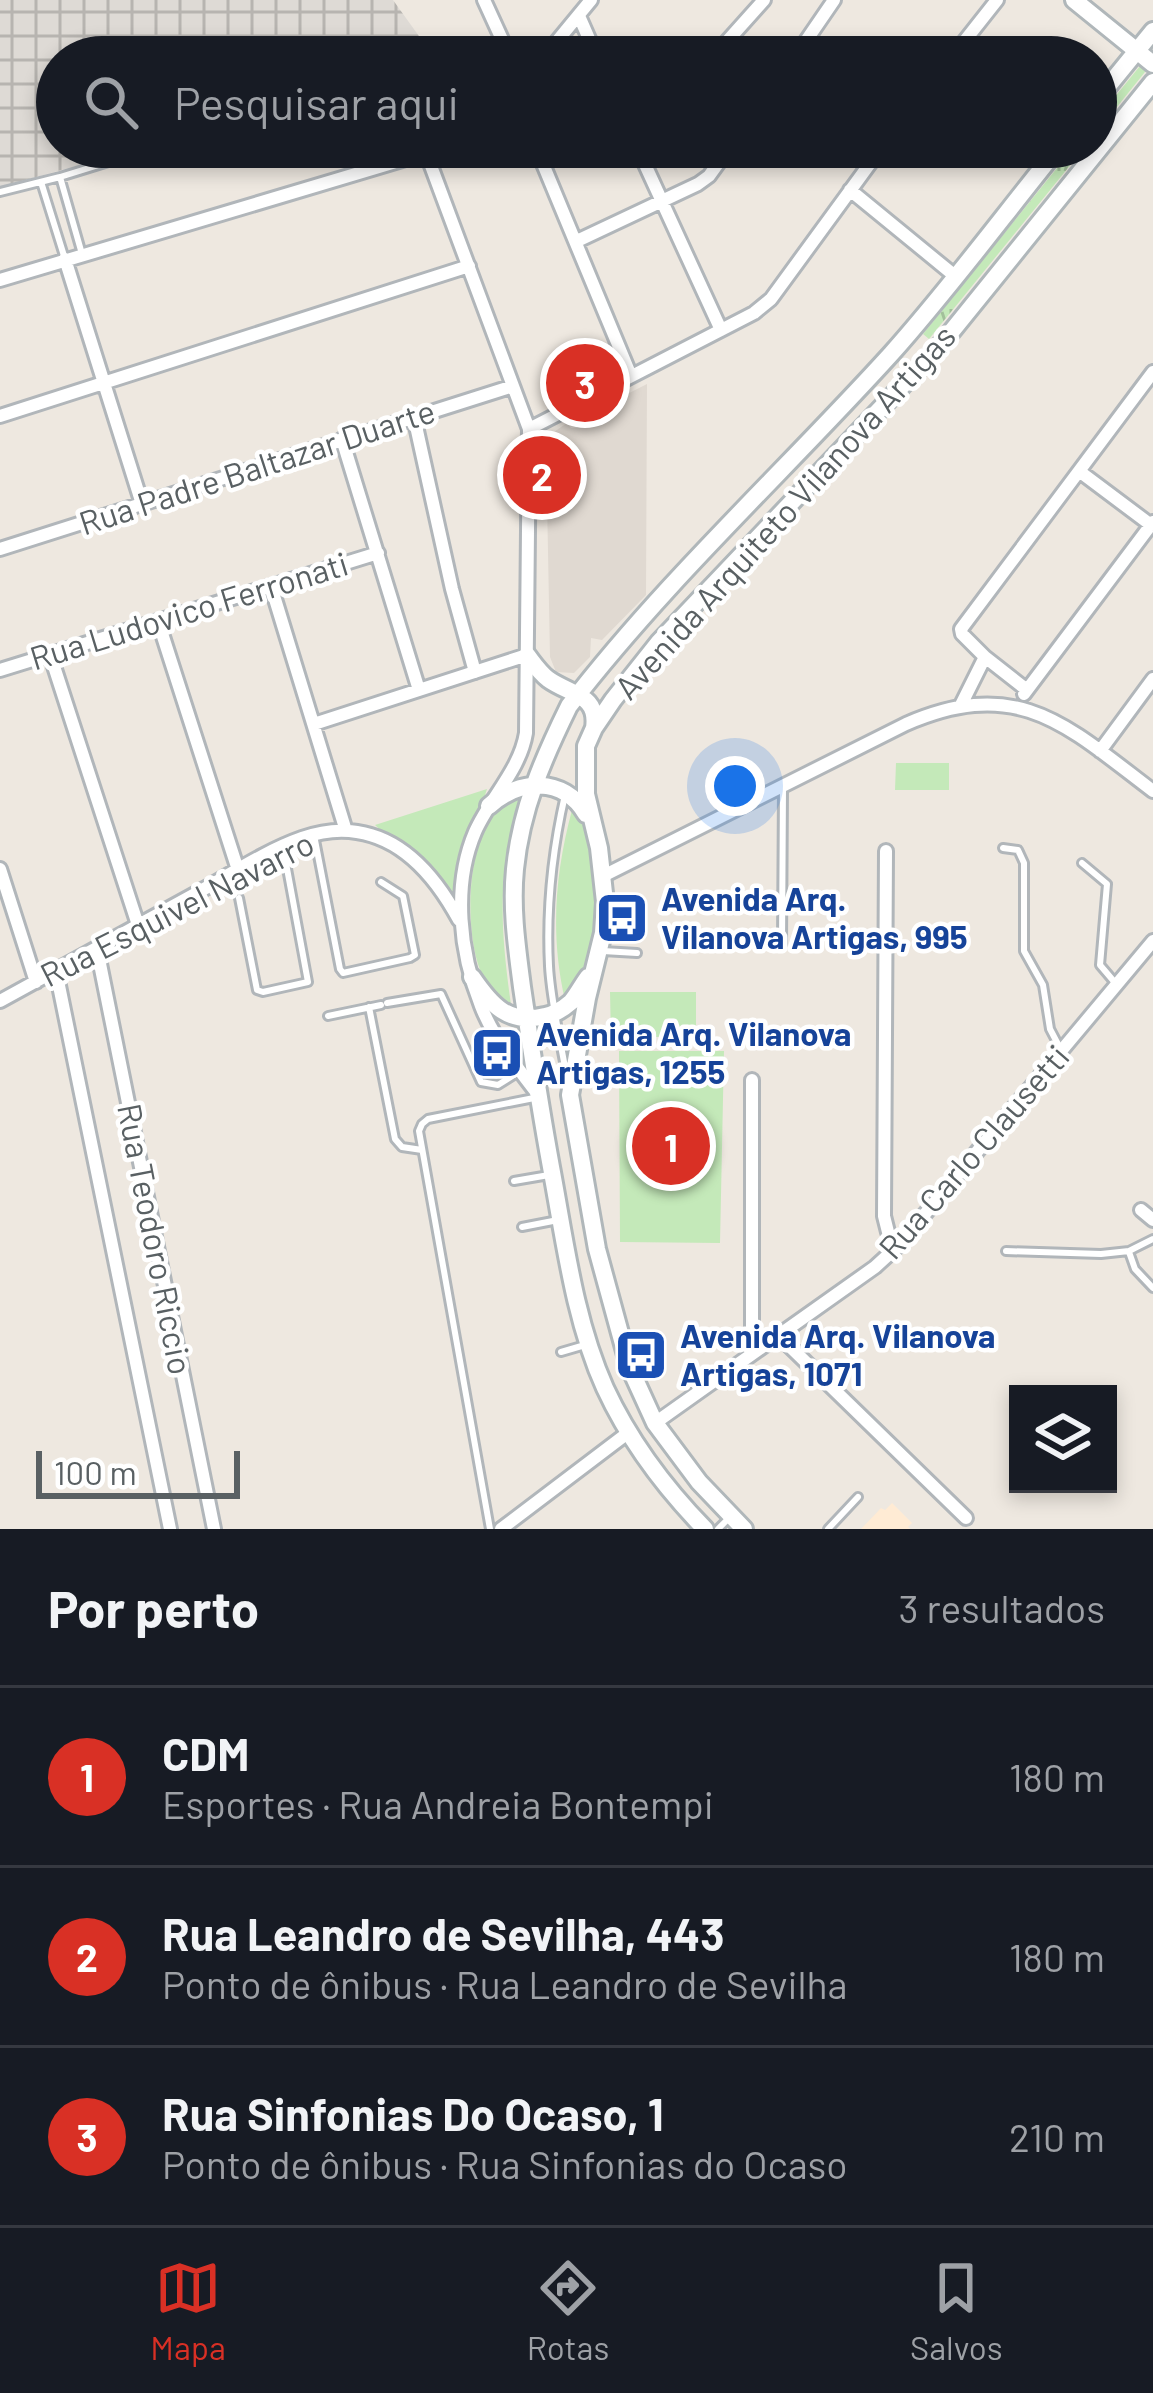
<!DOCTYPE html>
<html lang="pt">
<meta charset="utf-8">
<style>
body{margin:0;font-family:Barlow,sans-serif;background:#20242c;color:#f1f3f6}
.controls{position:absolute;right:36px;bottom:36px;display:grid;overflow:hidden;border-radius:0px;box-shadow:0 6px 18px #0003}
.controls button{width:108px;height:108px;display:grid;place-items:center;padding:0;border:0;border-bottom:3px solid #363941;background:#171b24;color:#f1f3f6;font:60px sans-serif}
.scale{position:absolute;left:36px;bottom:30px;width:204px;box-sizing:border-box;padding-left:12px;border:6px solid #596063;border-top:0;font-size:33px;line-height:42px;white-space:nowrap;color:#596063;-webkit-text-stroke:9px #fff;paint-order:stroke}
.you{position:absolute;left:735px;top:786px;width:42px;height:42px;margin:-30px;border:9px solid #fff;border-radius:50%;background:#1a73e8;box-shadow:0 0 0 18px #1a73e833}
.badge{display:grid;place-items:center;width:78px;height:78px;border-radius:50%;background:#d93025;color:#fff;font-size:39px;font-weight:700}
.pin{position:absolute;translate:-50% -50%;border:6px solid #fff;box-shadow:0 3px 12px #0006}
.list{margin:0;padding:0;list-style:none}
h2{display:flex;justify-content:space-between;align-items:center;height:156px;margin:0;padding:0 48px;font-size:51px}
h2 small{font-size:39px;font-weight:400;color:#9ea1a6}
.list li{display:grid;grid-template-columns:78px 1fr auto;gap:36px;align-items:center;box-sizing:border-box;height:180px;padding:0 48px;border-top:3px solid #363941}
.list b{display:block;font-size:45px;white-space:nowrap}
.list p{margin:0;font-size:39px;white-space:nowrap;color:#9ea1a6}
.list em{font-size:39px;font-style:normal;color:#9ea1a6}
.icon{flex:none;width:66px;height:66px;fill:none;stroke:currentColor;stroke-width:2;stroke-linecap:round;stroke-linejoin:round}
.map{position:relative;flex:none;width:1153px;height:1529px;overflow:hidden}
.search{position:absolute;background:#171b24;box-shadow:0 6px 18px #0003;left:36px;right:36px;top:36px;height:132px;display:flex;align-items:center;gap:30px;box-sizing:border-box;padding:0 42px;border-radius:66px;color:#9ea1a6;font-size:45px}
.sheet{height:696px;background:#171b24}
nav{display:flex;justify-content:space-around;align-items:center;box-sizing:border-box;height:168px;border-top:3px solid #363941;background:#171b24;font-size:33px;color:#9ea1a6}
nav a{display:grid;justify-items:center;gap:6px}
nav .on{color:#d93025}
.map>svg:first-child{display:block}
.commercial{fill:#ffebd4}
.industrial{fill:url(#industrial-grid)}
.education{fill:#e0d9d1}
.grass{fill:url(#grass-tufts)}
.park{fill:#c4e9b9}
.lines{fill:none;stroke-linecap:round;stroke-linejoin:round}
.lane-casing{stroke:#b1b6ba;stroke-width:12}
.street-casing{stroke:#b1b6ba;stroke-width:18}
.secondary-casing{stroke:#b0b7ba;stroke-width:22}
.lane{stroke:#fff;stroke-width:6}
.street{stroke:#fff;stroke-width:12}
.secondary{stroke:#fff;stroke-width:16}
.labels{text-anchor:middle;stroke-width:9;stroke-linejoin:round;paint-order:stroke}
.street-label{font-size:33px;fill:#596063;stroke:#fff}
.transit-label{font-size:33px;font-weight:bold;fill:#164399;stroke:#fff;text-anchor:start}
</style>
<div class="map">
<svg width="1153" height="1529" viewBox="0 0 1153 1529">
<defs>
<pattern id="industrial-grid" width="8" height="8" patternUnits="userSpaceOnUse" patternTransform="scale(3)"><rect width="8" height="8" fill="#dedad5"/><path d="M0 4h8M4 0v8" fill="none" stroke="#b7b4b0"/></pattern>
<pattern id="grass-tufts" width="24" height="20" patternUnits="userSpaceOnUse" patternTransform="scale(3)"><rect width="24" height="20" fill="#c4e9b9"/><path d="M3 7l-1-3M5 7V3M7 7l1-3M15 17l-1-3M17 17v-4M19 17l1-3" fill="none" stroke="#a2c09a"/></pattern>
</defs>
<rect width="100%" height="100%" fill="#eee8e0"/>
<!-- commercial -->
<path class="commercial" d="M 892,1503 L 912,1523 L 908,1527 L 910,1529 L 861,1529 L 881,1508 L 885,1510 Z"/>
<!-- industrial -->
<path class="industrial" d="M 0,0 L 393,0 L 434,57 L 57,57 L 57,147 L 145,147 L 0,187 Z"/>
<!-- education -->
<path class="education" d="M 647,384 L 646,595 L 602,640 L 591,638 L 590,657 L 574,673 L 556,672 L 550,657 L 546,446 L 551,434 L 567,423 L 571,428 L 577,428 L 576,420 Z"/>
<!-- grass -->
<path class="grass" d="M 1153,50 L 1153,62 L 1096,133 L 1096,120 Z
M 1074,147 L 1085,147 L 929,339 L 923,334 Z"/>
<!-- park -->
<path class="park" d="M 896,763 L 949,763 L 949,790 L 895,790 Z
M 487,789 L 452,896 L 375,825 Z
M 520,795 C 497,874 500,925 511,1005 C 498,995 486,986 480,970 C 465,929 467,855 490,818 C 497,806 508,801 520,795 Z
M 572,810 C 607,846 600,932 581,976 C 577,984 570,992 565,1000 C 550,936 555,873 572,810 Z
M 610,992 L 696,992 L 696,1037 L 611,1037 Z
M 619,1051 L 724,1051 L 720,1243 L 620,1242 Z"/>
<g class="lines">
<!-- lane casing -->
<g class="lane-casing">
<path id="lane" d="M 60,177 L 82,254
M 41,182 L 65,259
M 0,192 L 60,177 L 157,147
M 565,795 C 552,852 546,907 549,966 C 551,1003 561,1042 567,1079
M 314,835 L 340,969 L 343,973 L 410,958 L 415,955 L 403,896 L 381,882
M 1003,848 L 1018,850 L 1024,863 L 1024,951 L 1043,985 L 1050,1029 L 1061,1050
M 1082,863 L 1107,884 L 1100,965 L 1117,985
M 239,898 L 257,990 L 263,992 L 308,982 L 283,847
M 731,941 L 782,944 L 783,788
M 603,951 L 637,953
M 387,1003 L 441,994 L 481,1082 L 498,1085 L 517,1073
M 369,1007 L 395,1139 L 402,1147 L 422,1150
M 328,1016 L 381,1005
M 514,1181 L 549,1175
M 522,1227 L 558,1220
M 1006,1251 L 1101,1254 L 1129,1251 L 1153,1239
M 1129,1252 L 1135,1269 L 1153,1288
M 561,1352 L 585,1345
M 490,1529 L 419,1131 L 422,1124 L 428,1119 L 534,1098
M 718,1529 L 729,1518
M 828,1529 L 858,1497"/>
</g>
<!-- street casing -->
<g class="street-casing">
<path id="street" d="M 484,0 L 510,57
M 579,16 L 597,57
M 544,57 L 591,0
M 713,57 L 764,0
M 795,57 L 834,0
M 952,57 L 997,0
M 424,147 L 529,429 L 526,733 C 520,770 490,798 475,832 C 452,886 460,953 481,1006 C 493,1037 516,1066 536,1092
M 536,147 L 631,376
M 637,147 L 721,330
M 850,190 L 955,276
M 577,241 L 698,184 L 709,176 L 730,147
M 65,259 L 142,504
M 0,280 L 446,147
M 0,416 L 469,266
M 414,417 L 452,589 L 475,672
M 529,429 L 754,313 L 771,299 L 882,147
M 342,439 L 419,690
M 1079,471 L 1151,525
M 0,549 L 513,386
M 271,586 L 346,831
M 158,621 L 238,870
M 50,654 L 138,925
M 0,670 L 378,553
M 1027,690 L 985,657 L 962,634 L 961,629 L 1153,372
M 1024,694 L 1153,522
M 960,707 L 985,657
M 314,724 L 527,655
M 1100,751 L 1153,679
M 886,851 L 884,1216 L 888,1232 L 899,1245
M 0,869 L 36,982
M 603,876 L 906,724 C 1019,675 1067,726 1153,791
M 97,949 L 214,1529
M 56,971 L 170,1529
M 0,1001 C 65,965 130,930 195,894 C 230,875 265,851 302,838 C 319,832 339,829 357,832 C 405,839 438,881 459,920
M 752,1080 L 752,1352
M 1141,1210 L 1153,1220
M 778,1335 L 966,1518
M 655,1423 L 875,1267 L 899,1245 L 1153,941
M 501,1529 L 629,1432"/>
</g>
<!-- secondary casing -->
<g class="secondary-casing">
<path id="secondary" d="M 1074,0 L 1153,64
M 1096,101 L 1153,31
M 527,655 C 534,664 539,672 548,679 C 570,695 599,694 594,728
M 489,806 C 519,779 563,776 586,814
M 472,977 C 491,1005 508,1025 545,1016 C 555,1014 563,1009 571,1002 C 577,995 582,985 588,977
M 705,1529 C 664,1487 630,1442 605,1388 C 574,1319 565,1241 551,1167 C 540,1107 531,1048 522,987 C 517,948 511,909 515,869 C 521,809 543,759 569,706 C 666,580 785,471 891,354 C 950,288 1003,216 1059,147
M 744,1529 L 699,1482 L 655,1423 L 629,1366 L 597,1249 L 570,1095 L 587,998 L 603,933 L 605,902 L 599,848 L 586,794 L 586,746 L 594,728 L 613,700 L 659,642 L 939,347 L 1153,82"/>
</g>
<!-- lane -->
<use href="#lane" class="lane"/>
<!-- street -->
<use href="#street" class="street"/>
<!-- secondary -->
<use href="#secondary" class="secondary"/>
</g>
<!-- icons -->
<defs>
<g id="bus-square" transform="scale(2.7)"><rect x="-9" y="-9" width="18" height="18" rx="4" fill="#1a4fb4" stroke="#fff"/><path d="M-5-6H5V4H4V6H2V4H-2V6H-4V4H-5ZM-3.5-4V0h7V-4ZM-3.5 1.2v1.5H-2V1.2ZM2 1.2v1.5H3.5V1.2Z" fill="#fff"/></g>
</defs>
<g fill-rule="evenodd">
<use href="#bus-square" x="622" y="918"/>
<use href="#bus-square" x="497" y="1053"/>
<use href="#bus-square" x="641" y="1355"/>
</g>
<g class="labels">
<!-- street labels -->
<g class="street-label">
<text transform="translate(257 467) rotate(-18)" y="12">Rua Padre Baltazar Duarte</text>
<text transform="translate(785 512) rotate(-48)" y="12">Avenida Arquiteto Vilanova Artigas</text>
<text transform="translate(189 611) rotate(-17)" y="12">Rua Ludovico Ferronati</text>
<text transform="translate(177 909) rotate(-27)" y="12">Rua Esquivel Navarro</text>
<text transform="translate(974 1152) rotate(-49)" y="12">Rua Carlo Clausetti</text>
<text transform="translate(155 1239) rotate(79)" y="12">Rua Teodoro Riccio</text>
</g>
<!-- transit labels -->
<g class="transit-label">
<text x="661" y="911">Avenida Arq.<tspan x="661" dy="38">Vilanova Artigas, 995</tspan></text>
<text x="536" y="1046">Avenida Arq. Vilanova<tspan x="536" dy="38">Artigas, 1255</tspan></text>
<text x="680" y="1348">Avenida Arq. Vilanova<tspan x="680" dy="38">Artigas, 1071</tspan></text>
</g>
</g>
</svg>
<div class="controls">
<button><svg class="icon" aria-label="layers" viewBox="0 0 24 24"><path d="M12 4l9 5-9 5-9-5zM3 14l9 5 9-5"/></svg></button>
</div>
<div class="scale">100 m</div>
<div class="you"></div>
<div class="pin badge" style="left:671px;top:1146px">1</div>
<div class="pin badge" style="left:542px;top:475px">2</div>
<div class="pin badge" style="left:585px;top:383px">3</div>
<div class="search"><svg class="icon" aria-label="search" viewBox="0 0 24 24"><circle cx="10" cy="10" r="6"/><path d="M15 15l6 6"/></svg>Pesquisar aqui</div>
</div>
<section class="sheet">
<h2>Por perto<small>3 resultados</small></h2>
<ul class="list">
<li><span class="badge">1</span><div><b>CDM</b><p>Esportes · Rua Andreia Bontempi</p></div><em>180 m</em></li>
<li><span class="badge">2</span><div><b>Rua Leandro de Sevilha, 443</b><p>Ponto de ônibus · Rua Leandro de Sevilha</p></div><em>180 m</em></li>
<li><span class="badge">3</span><div><b>Rua Sinfonias Do Ocaso, 1</b><p>Ponto de ônibus · Rua Sinfonias do Ocaso</p></div><em>210 m</em></li>
</ul>
</section>
<nav>
<a class="on"><svg class="icon" aria-label="map" viewBox="0 0 24 24"><path d="M3 6l6-2 6 2 6-2v14l-6 2-6-2-6 2zM9 4v14M15 6v14"/></svg>Mapa</a>
<a><svg class="icon" aria-label="directions" viewBox="0 0 24 24"><path d="M12 3l9 9-9 9-9-9zM9 14v-3h6M13 9l2 2-2 2"/></svg>Rotas</a>
<a><svg class="icon" aria-label="saved" viewBox="0 0 24 24"><path d="M7 4h10v16l-5-4-5 4z"/></svg>Salvos</a>
</nav>
